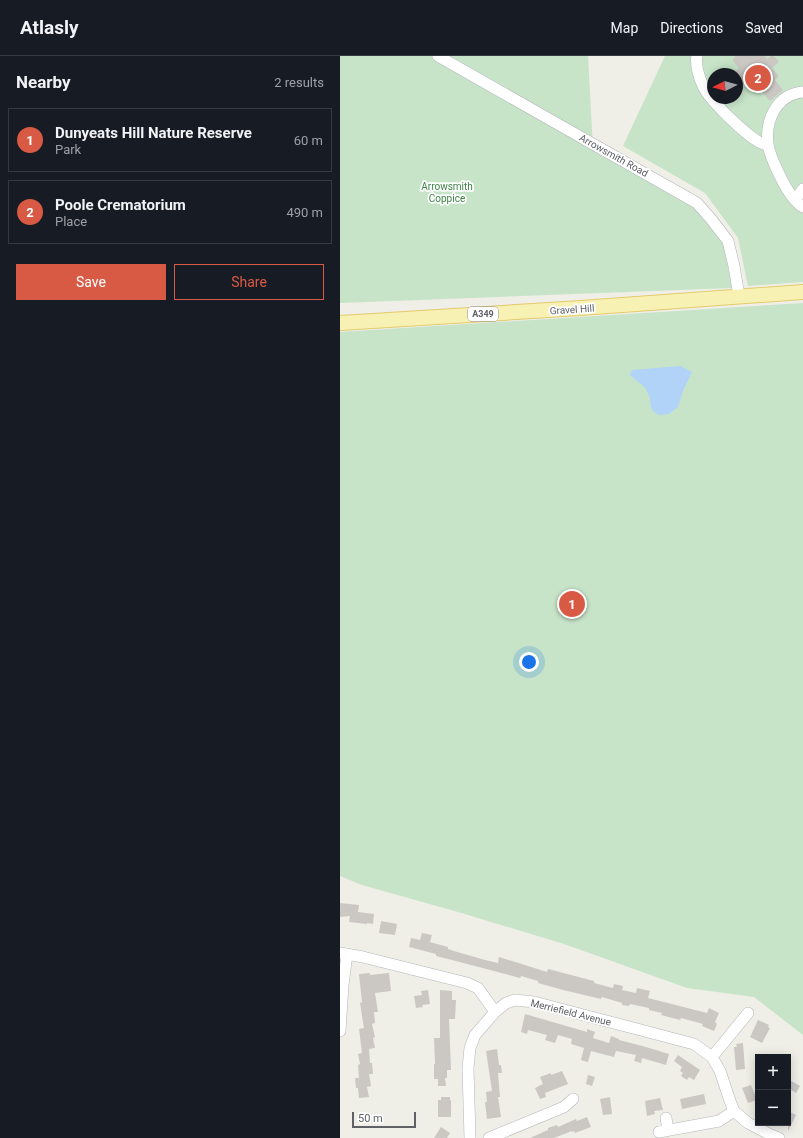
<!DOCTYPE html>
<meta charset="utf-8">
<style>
body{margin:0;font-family:Roboto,sans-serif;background:#20242c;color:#f1f3f6}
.controls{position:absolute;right:12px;bottom:12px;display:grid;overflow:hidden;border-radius:0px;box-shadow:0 2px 10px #0003}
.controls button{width:36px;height:36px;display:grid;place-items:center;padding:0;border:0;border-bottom:1px solid #363941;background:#171b24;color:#f1f3f6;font:20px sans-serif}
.compass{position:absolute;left:367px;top:12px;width:36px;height:36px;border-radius:50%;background:#171b24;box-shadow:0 2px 10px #0003;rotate:264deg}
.scale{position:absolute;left:12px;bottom:10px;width:64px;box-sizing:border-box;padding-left:4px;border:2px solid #5f6166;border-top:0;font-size:11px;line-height:14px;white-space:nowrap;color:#5f6166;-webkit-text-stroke:3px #fff;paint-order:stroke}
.you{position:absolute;left:189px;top:606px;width:14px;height:14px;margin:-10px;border:3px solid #fff;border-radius:50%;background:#1a73e8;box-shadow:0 0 0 6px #1a73e833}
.badge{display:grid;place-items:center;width:26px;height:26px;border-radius:50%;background:#d95a44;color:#fff;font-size:13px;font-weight:700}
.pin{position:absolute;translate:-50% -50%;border:2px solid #fff;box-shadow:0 1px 4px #0006}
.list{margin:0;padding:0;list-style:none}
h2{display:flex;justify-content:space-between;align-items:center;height:52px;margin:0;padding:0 16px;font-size:17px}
h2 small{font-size:13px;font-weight:400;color:#9ea1a6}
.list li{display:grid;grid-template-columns:26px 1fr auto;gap:12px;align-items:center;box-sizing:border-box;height:64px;margin:0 8px 8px;padding:0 8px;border:1px solid #363941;border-radius:0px}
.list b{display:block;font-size:15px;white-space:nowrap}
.list p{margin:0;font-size:13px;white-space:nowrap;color:#9ea1a6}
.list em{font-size:13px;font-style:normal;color:#9ea1a6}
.actions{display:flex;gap:8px;padding:12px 16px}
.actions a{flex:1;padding:9px 0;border:1px solid #d95a44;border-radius:0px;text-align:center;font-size:14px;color:#d95a44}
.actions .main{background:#d95a44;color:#fff}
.map{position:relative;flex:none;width:463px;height:1082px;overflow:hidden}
header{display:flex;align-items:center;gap:24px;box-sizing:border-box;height:56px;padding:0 20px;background:#171b24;border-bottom:1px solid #363941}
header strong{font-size:19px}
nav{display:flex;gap:22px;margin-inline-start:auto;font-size:14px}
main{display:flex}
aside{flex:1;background:#171b24}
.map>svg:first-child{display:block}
.green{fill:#c7e4c9;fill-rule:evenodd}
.water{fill:#b0d3f7}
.building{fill:#cbc8c4}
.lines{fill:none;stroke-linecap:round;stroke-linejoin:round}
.minor-casing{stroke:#b4b6ba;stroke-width:12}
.major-casing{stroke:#e4cb6c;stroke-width:16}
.minor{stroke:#fff;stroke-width:11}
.major{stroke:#f7f1b4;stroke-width:14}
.labels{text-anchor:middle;stroke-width:3.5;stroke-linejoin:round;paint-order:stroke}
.shield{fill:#fff;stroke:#8f9094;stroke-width:1}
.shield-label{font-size:9px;font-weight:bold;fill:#5f6166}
.street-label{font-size:10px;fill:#5f6166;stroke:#fff}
.park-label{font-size:10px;fill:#3f8448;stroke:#fff}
</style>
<header>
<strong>Atlasly</strong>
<nav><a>Map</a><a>Directions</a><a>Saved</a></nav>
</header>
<main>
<aside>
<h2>Nearby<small>2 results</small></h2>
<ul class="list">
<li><span class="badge">1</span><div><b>Dunyeats Hill Nature Reserve</b><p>Park</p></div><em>60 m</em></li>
<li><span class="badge">2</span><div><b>Poole Crematorium</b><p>Place</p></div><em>490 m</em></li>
</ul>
<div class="actions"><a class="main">Save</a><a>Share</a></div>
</aside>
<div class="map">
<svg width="463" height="1082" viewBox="0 0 463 1082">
<rect width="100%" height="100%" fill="#efeee7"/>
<!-- green -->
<path class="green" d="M 0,0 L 248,0 L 253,93 L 357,153 L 383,186 L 392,232 L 0,247 Z
M 325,0 L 463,0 L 463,226 L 408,230 L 398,182 L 365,137 L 283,90 ZM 373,18 L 397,18 L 397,42 L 373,42 Z
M 463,247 L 463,979 L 414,941 L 347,932 L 224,888 L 118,856 L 22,829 L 0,820 L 0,276 Z"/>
<!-- water -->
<path class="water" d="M 340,310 L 352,316 L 343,335 L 338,351 L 329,358 L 319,359 L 314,356 L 311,352 L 310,342 L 306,333 L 301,328 L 290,319 L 292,314 Z"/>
<!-- building -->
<path class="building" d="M 396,0 L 425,0 L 427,3 L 431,0 L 434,0 L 439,6 L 432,12 L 439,20 L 435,24 L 443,34 L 430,45 L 411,23 L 404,29 L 397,21 L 397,18 L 394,17 L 399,12 L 392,4 Z
M 0,847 L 19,849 L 18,856 L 34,858 L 33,868 L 27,867 L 27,868 L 9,866 L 10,860 L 0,861 Z
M 41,865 L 57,868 L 55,879 L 39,877 Z
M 82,877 L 92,879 L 90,886 L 108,891 L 108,893 L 114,895 L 145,904 L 158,907 L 159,901 L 207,916 L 208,913 L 254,925 L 254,927 L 273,932 L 274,928 L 283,930 L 282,934 L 296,937 L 297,932 L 310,935 L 308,942 L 367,957 L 369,952 L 379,957 L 375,966 L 377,968 L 374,975 L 362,970 L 363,968 L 341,962 L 340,964 L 321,959 L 322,957 L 309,954 L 309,952 L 290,948 L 289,950 L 282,949 L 282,947 L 262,941 L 261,943 L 223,934 L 198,927 L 198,925 L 181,920 L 180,922 L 112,904 L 96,900 L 96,898 L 69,891 L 71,882 L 80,884 Z
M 30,917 L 30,919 L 49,917 L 51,935 L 35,937 L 38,956 L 34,956 L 35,967 L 32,968 L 35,981 L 33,982 L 35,992 L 29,993 L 30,1007 L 32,1007 L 33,1018 L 29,1018 L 31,1030 L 27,1031 L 29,1041 L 19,1042 L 18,1032 L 16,1032 L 15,1022 L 19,1022 L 18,1009 L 20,1008 L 18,998 L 22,997 L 19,973 L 24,972 L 20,947 L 22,946 L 19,918 Z
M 88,934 L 90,948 L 82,949 L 83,951 L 76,952 L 74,940 L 82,939 L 81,935 Z
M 100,934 L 112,935 L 112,944 L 116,944 L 115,963 L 109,963 L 111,1014 L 107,1014 L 107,1022 L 105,1022 L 106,1030 L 98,1030 L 98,1023 L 94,1023 L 94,1008 L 95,1008 L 94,982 L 100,982 Z
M 185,958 L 247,976 L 247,973 L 255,976 L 253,982 L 269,987 L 271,980 L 279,983 L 279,984 L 306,991 L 329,998 L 326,1009 L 302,1002 L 301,1007 L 294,1005 L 296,999 L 276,995 L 274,1001 L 251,995 L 248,1006 L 241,1004 L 244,992 L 231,988 L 232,983 L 218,979 L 215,987 L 205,984 L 207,979 L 188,974 L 187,978 L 181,976 Z
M 418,964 L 429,969 L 428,971 L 430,972 L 422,987 L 410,981 Z
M 403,987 L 405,1013 L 396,1014 L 394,991 L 397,991 L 396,988 Z
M 157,993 L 159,1009 L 161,1009 L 162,1017 L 158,1017 L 160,1041 L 158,1041 L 161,1061 L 147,1063 L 145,1046 L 147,1046 L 146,1036 L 152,1035 L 146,995 Z
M 338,999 L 360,1014 L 354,1024 L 349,1021 L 347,1024 L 341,1020 L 343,1017 L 340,1015 L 342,1011 L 334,1005 Z
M 222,1015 L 228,1028 L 205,1037 L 206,1041 L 200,1043 L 195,1032 L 203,1028 L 200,1021 L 211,1017 L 211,1019 Z
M 248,1019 L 255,1021 L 252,1030 L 246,1028 Z
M 448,1023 L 460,1030 L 456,1037 L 448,1032 Z
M 411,1029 L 417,1044 L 408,1047 L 402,1032 Z
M 364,1038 L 366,1048 L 342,1053 L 340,1043 Z
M 101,1041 L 110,1041 L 110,1044 L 111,1044 L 111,1061 L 98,1061 L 98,1044 L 101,1044 Z
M 270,1041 L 272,1058 L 263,1059 L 260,1043 Z
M 320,1042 L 323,1054 L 314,1055 L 315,1058 L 307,1060 L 305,1045 Z
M 448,1055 L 456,1059 L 448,1075 Z
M 247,1061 L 251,1071 L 235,1077 L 234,1075 L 232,1076 L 232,1075 L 214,1082 L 190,1082 L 208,1074 L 208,1072 L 217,1069 L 218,1071 L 236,1063 L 237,1065 Z
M 101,1071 L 110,1077 L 107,1082 L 94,1082 Z"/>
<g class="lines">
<!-- minor casing -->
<g class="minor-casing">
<path id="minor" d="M 98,0 L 357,147 L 371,163 L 388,185 L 394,210 L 399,240
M 357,0 C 355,10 359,21 363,30 C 370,45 404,77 419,86 C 422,88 425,88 428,89
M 463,36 C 437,38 425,64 428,88 C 429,96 437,114 441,122 C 446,132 453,145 463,151
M 455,144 L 463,133
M 0,897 L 23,901 L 127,927 L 138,932 L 155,956
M 0,975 L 3,929 L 7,898
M 372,1001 L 408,957
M 326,1062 L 328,1074
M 319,1076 L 379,1065 L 394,1055
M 130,1082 L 128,1012 L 130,992 L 135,979 L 155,956 L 166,947 L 175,944 L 194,946 L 354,988 L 372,1001 L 380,1015 L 390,1045 L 394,1055 L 408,1067 L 429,1078 L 439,1082
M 149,1082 L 224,1051 L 233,1043"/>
</g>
<!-- major casing -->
<g class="major-casing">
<path id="major" d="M 0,267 L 241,252 L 463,236"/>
</g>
<!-- minor -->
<use href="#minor" class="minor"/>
<!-- major -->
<use href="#major" class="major"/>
</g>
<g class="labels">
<!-- shield labels -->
<rect class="shield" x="128" y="251" width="30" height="14" rx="3"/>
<g class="shield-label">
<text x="143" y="261">A349</text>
</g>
<!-- street labels -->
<g class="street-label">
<text transform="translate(274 99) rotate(29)" y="4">Arrowsmith Road</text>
<text transform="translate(232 253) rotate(-4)" y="4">Gravel Hill</text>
<text transform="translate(231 956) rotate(14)" y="4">Merriefield Avenue</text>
</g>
<!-- park labels -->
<g class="park-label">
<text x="107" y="134">Arrowsmith<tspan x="107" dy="12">Coppice</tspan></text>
</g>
</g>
</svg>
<div class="controls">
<button>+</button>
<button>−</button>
</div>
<svg class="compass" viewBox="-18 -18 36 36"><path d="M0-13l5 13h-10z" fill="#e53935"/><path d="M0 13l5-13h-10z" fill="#9ea1a6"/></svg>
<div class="scale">50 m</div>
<div class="you"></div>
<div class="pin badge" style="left:232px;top:548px">1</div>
<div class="pin badge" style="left:418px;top:22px">2</div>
</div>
</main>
